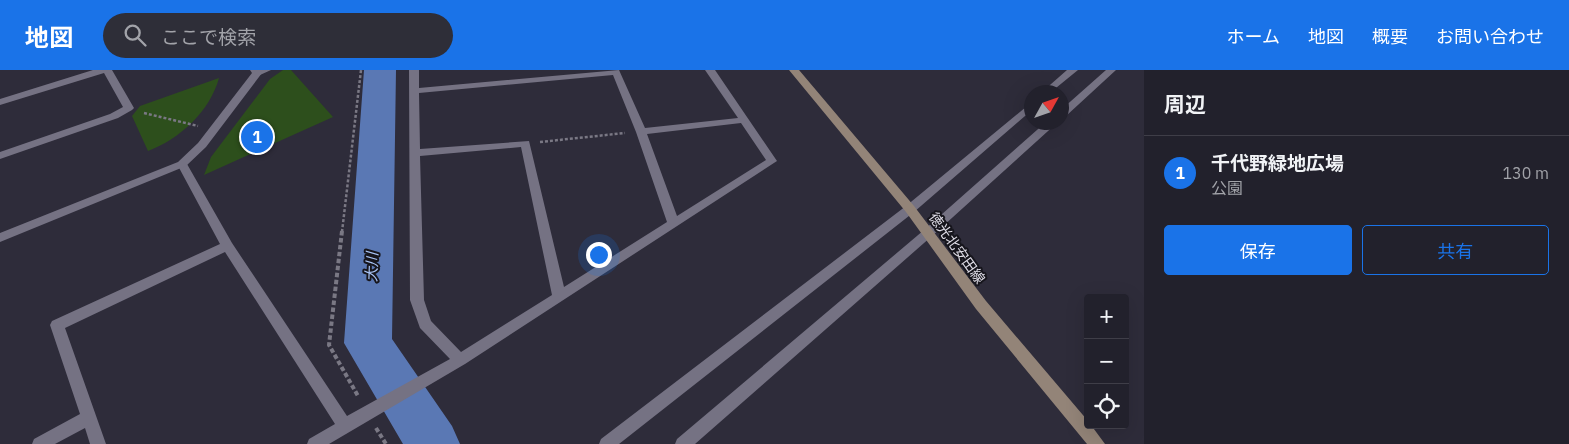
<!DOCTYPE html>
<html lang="ja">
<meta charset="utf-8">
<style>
body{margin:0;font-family:"IBM Plex Sans","Noto Sans JP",sans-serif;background:#2e2e38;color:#f1f3f6}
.controls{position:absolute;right:15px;bottom:15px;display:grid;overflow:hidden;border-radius:5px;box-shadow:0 5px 20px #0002}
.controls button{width:45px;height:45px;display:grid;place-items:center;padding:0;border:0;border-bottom:1px solid #3f3e48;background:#22212c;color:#f1f3f6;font:25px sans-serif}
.compass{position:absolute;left:1024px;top:15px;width:45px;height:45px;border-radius:50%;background:#22212c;box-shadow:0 5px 20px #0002;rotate:50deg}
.you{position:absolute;left:598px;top:184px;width:18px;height:18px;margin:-12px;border:4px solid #fff;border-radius:50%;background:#1a73e8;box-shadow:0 0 0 8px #1a73e833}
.badge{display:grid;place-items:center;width:32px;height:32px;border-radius:50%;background:#1a73e8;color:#fff;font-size:16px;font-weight:700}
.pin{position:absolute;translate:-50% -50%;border:2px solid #fff;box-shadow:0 1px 5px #0006}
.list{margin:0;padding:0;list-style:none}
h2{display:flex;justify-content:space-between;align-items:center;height:65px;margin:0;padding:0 20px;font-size:21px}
h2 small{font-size:16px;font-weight:400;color:#a2a3a9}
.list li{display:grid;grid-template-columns:32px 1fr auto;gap:15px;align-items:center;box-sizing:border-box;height:75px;padding:0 20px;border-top:1px solid #3f3e48}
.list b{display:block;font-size:19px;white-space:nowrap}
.list p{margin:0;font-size:16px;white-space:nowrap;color:#a2a3a9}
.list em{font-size:16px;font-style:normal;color:#a2a3a9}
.actions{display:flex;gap:10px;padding:15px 20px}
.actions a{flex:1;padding:11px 0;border:1px solid #1a73e8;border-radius:5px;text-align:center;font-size:18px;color:#1a73e8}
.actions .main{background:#1a73e8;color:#fff}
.icon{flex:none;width:28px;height:28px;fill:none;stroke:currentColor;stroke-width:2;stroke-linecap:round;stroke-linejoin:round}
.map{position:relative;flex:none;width:1144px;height:374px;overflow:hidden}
header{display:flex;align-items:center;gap:30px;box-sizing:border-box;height:70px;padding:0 25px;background:#1a73e8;color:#fff}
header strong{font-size:24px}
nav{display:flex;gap:28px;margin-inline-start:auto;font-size:18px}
.search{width:350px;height:45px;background:#2e2e38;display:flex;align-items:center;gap:12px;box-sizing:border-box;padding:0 18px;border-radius:28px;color:#a2a3a9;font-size:19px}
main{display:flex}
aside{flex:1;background:#22212c}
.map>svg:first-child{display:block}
.green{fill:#2d4f1c}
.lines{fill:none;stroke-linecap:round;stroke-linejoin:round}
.river{fill:#5a78b4;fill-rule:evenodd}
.path-far1{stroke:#7a7884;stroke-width:2.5;stroke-dasharray:3 2;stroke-linecap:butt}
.path{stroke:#7a7884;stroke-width:4;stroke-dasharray:4.5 2.5;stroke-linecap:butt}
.minor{fill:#757283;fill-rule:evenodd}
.tertiary{fill:#757283;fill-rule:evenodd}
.secondary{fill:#938478;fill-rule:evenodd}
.labels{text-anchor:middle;stroke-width:4;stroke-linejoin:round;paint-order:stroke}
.street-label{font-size:14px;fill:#e0dee8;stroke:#16151c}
.water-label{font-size:15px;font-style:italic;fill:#a8c3f5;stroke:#16151c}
</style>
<header>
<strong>地図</strong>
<div class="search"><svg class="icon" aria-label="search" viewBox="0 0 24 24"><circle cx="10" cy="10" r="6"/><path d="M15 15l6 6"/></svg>ここで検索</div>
<nav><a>ホーム</a><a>地図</a><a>概要</a><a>お問い合わせ</a></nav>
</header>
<main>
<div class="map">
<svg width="1144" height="374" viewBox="0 0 1144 374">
<rect width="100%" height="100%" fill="#2e2c3a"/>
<!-- green -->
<path class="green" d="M 283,0 L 291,0 L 333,47 L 204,105 L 211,87 L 270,9 Z
M 219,8 C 210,41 180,69 148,81 L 132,46 L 140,36 Z"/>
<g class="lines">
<!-- river -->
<path class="river" d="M 364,0 L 396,0 L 392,269 L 452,356 L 460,374 L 403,374 L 344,273 Z"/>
<!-- path-far1 -->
<path class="path-far1" d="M 144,43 L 198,56
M 540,72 L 625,63
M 342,162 L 361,0"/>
<!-- path -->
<path class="path" d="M 342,161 L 329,275 L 358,326
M 376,358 L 386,374"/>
<!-- minor -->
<path class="minor" d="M 93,0 L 112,0 L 134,38 L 132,40 L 118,48 L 0,89 L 0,82 L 110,44 L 123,37 L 104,3 L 0,35 L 0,29 Z
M 257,0 L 271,0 L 260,5 L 254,5 L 252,3 Z
M 409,0 L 419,0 L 419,18 L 619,0 L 645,58 L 738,48 L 705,0 L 715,0 L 777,91 L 465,294 L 329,374 L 307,374 L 309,369 L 335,354 L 225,182 L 65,258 L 106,374 L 90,374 L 85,358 L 55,374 L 32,374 L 34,369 L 80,344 L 50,255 L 52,251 L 220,174 L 177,94 L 182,91 L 187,94 L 232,173 L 347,346 L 450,289 L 420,258 L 410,230 ZM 613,5 L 636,62 L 667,152 L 564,217 L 529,71 L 420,79 L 419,23 ZM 741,53 L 766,90 L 677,146 L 647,64 ZM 521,77 L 552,225 L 461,282 L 431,251 L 424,230 L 420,86 Z"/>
<!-- tertiary -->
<path class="tertiary" d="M 250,0 L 260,0 L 262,3 L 206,77 L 186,96 L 0,172 L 0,163 L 178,92 L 198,73 L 252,3 Z
M 1067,0 L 1078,0 L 1051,22 L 1042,22 Z
M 1106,0 L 1116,0 L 1066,46 L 1062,47 L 1062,39 Z
M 1032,32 L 1032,40 L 914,142 L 619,374 L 599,374 L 601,369 L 906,136 Z
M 1046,52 L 1058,52 L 932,166 L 695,374 L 675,374 L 677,369 L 924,160 Z"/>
<!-- secondary -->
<path class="secondary" d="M 789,0 L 799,0 L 914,136 L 986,231 L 1088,351 L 1088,355 L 1091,355 L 1105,374 L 1087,374 L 976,239 L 906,142 Z"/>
</g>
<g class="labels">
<!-- street labels -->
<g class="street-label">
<text transform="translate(957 178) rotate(54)" y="5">徳光北安田線</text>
</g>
<!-- water labels -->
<g class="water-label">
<text transform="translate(372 197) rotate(-88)" y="5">大川</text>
</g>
</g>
</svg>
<div class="controls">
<button>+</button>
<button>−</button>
<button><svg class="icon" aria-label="locate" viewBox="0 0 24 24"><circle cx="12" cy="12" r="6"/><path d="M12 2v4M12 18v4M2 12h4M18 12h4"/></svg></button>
</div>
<svg class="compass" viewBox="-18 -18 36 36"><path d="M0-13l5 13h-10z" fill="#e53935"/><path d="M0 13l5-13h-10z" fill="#a2a3a9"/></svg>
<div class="you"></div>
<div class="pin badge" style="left:257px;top:67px">1</div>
</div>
<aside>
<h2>周辺<small></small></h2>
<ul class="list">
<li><span class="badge">1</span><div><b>千代野緑地広場</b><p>公園</p></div><em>130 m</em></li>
</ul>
<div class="actions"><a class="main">保存</a><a>共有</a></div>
</aside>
</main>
